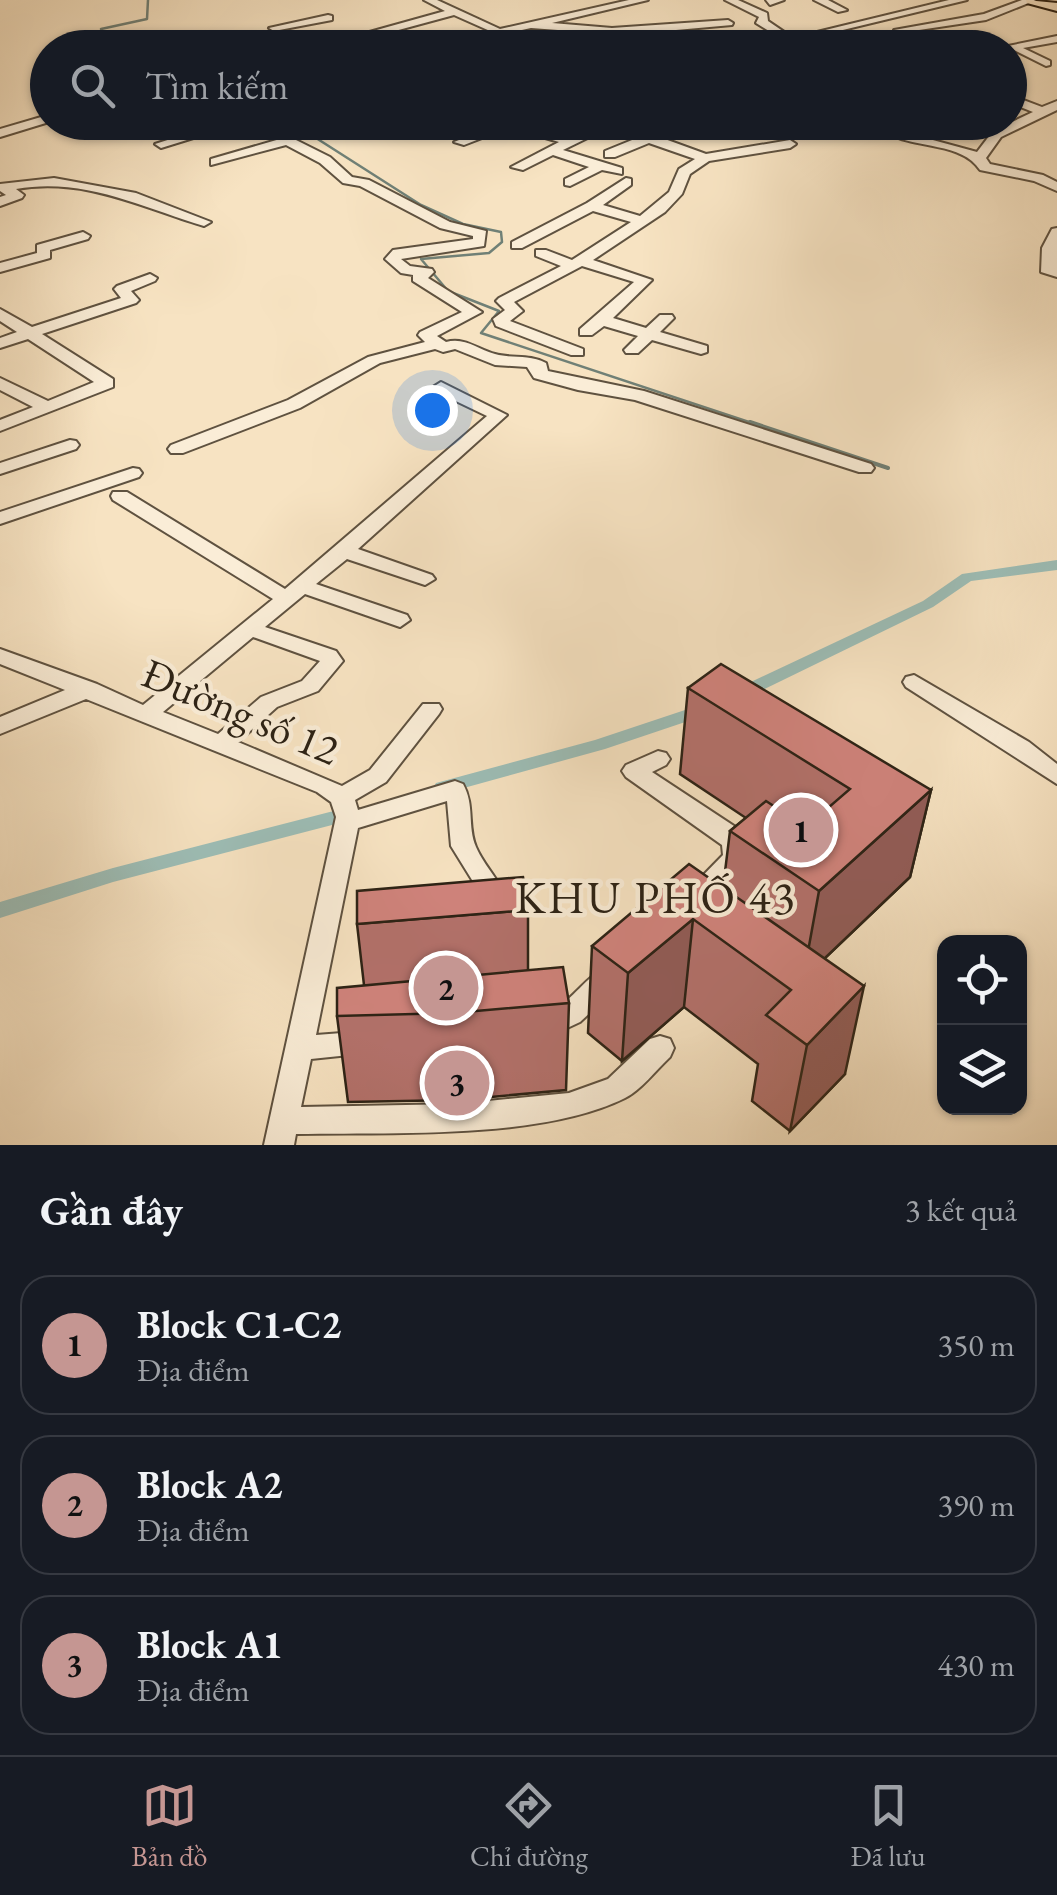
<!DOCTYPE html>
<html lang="vi">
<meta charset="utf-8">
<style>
body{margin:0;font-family:"EB Garamond",serif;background:#20242c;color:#f1f3f6}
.controls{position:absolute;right:30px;bottom:30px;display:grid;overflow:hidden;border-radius:20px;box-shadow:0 2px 8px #0004}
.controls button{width:90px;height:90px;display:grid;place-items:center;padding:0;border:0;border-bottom:2px solid #363941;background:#171b24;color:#f1f3f6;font:50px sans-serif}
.you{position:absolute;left:432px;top:410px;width:35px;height:35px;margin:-25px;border:8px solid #fff;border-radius:50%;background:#1a73e8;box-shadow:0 0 0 15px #1a73e833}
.badge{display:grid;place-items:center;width:65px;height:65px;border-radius:50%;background:#c59692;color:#111;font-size:32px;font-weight:700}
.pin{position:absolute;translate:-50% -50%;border:5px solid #fff;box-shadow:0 2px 10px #0006}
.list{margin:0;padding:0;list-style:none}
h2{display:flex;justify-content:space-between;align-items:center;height:130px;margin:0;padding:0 40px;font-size:42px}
h2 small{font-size:32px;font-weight:400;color:#9ea1a6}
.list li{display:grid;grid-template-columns:65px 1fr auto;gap:30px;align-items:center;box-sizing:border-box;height:140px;margin:0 20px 20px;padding:0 20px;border:2px solid #363941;border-radius:30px}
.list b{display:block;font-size:38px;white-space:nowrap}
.list p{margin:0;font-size:32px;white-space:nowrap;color:#9ea1a6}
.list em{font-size:32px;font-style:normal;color:#9ea1a6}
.icon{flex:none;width:55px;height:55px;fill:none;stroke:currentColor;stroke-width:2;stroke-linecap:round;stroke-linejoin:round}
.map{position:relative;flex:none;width:1057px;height:1145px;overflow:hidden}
.search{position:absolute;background:#171b24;box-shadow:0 2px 8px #0004;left:30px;right:30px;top:30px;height:110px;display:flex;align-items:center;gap:25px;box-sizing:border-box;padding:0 35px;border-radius:55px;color:#9ea1a6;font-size:38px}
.sheet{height:610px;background:#171b24}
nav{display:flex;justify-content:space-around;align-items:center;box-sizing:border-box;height:140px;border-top:2px solid #363941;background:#171b24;font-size:28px;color:#9ea1a6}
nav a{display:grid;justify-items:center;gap:5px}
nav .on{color:#c59692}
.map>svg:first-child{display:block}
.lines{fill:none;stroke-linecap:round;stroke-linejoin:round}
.stream-far1{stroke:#708076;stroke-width:2.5}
.stream{stroke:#708076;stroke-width:4}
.canal{fill:#9dbeb7;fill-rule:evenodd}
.minor-casing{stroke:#5f5240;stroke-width:4}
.major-casing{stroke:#2c2215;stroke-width:4}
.minor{fill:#faedd7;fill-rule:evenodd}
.major{fill:#f7e3c2;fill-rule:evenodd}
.wall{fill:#b3716b;stroke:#2c2215;stroke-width:2.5}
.shaded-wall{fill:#925c57;stroke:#2c2215;stroke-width:2.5}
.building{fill:#d0837c;stroke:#2c2215;stroke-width:2.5}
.labels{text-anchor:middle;stroke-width:9;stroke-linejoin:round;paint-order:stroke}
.near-street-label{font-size:42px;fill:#2c2215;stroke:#faedd7}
.near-neighbourhood-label{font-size:45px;letter-spacing:2.5px;fill:#2c2215;stroke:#faedd7}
</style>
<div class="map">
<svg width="1057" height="1145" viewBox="0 0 1057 1145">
<rect width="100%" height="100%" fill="#f7e3c2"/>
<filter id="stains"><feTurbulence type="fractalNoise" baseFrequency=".002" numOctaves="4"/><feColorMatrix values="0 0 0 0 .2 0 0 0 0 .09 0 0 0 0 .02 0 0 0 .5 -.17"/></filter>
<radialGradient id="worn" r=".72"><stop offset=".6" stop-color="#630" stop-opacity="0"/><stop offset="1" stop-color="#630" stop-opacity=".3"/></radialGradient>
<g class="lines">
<!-- stream-far1 -->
<path class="stream-far1" d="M 101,29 L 147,19 L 148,0
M 291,122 L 421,205 L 463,224 L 501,232 L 502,242 L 489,253 L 421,259 L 448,291 L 499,311 L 481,333 L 758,425"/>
<!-- stream -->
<path class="stream" d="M 750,422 L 888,468"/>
<!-- canal -->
<path class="canal" d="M 1057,560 L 1057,570 L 971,581 L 933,607 L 748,697 L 736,697 L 734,693 L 736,689 L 923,601 L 962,574 Z
M 703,704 L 709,706 L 711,710 L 709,714 L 605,749 L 442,794 L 436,793 L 433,788 L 436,783 L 595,740 Z
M 353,806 L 359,808 L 362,813 L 359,818 L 113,882 L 0,918 L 0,902 L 113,868 Z"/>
<!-- minor casing -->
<g class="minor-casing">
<path id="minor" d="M 424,0 L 437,0 L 500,29 L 629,0 L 648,0 L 552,23 L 612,28 L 728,20 L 733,23 L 732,25 L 676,30 L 688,39 L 748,34 L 753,37 L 748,40 C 721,43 684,54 666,31 L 612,34 L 531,28 L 499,35 L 454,15 L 332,48 L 312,48 L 445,11 Z
M 725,0 L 738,0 L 767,13 L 768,21 L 796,40 L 787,42 L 756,23 L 759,17 Z
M 766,0 L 784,0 L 770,5 Z
M 814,0 L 828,0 L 847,10 L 838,12 Z
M 949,0 L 967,0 L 818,36 L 813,33 Z
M 1022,0 L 1036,0 L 986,20 L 899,33 L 894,30 L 984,14 Z
M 328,15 L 332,16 L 332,20 L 274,31 L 269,28 Z
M 975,32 L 979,33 L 979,37 L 923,48 L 896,48 Z
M 220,34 L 245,46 L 246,48 L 232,48 L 216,39 L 215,37 Z
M 1057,36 L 1057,42 L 1023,48 L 1050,61 L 1050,65 L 1046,66 L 1010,48 L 998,48 Z
M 1010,95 L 1042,107 L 1057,101 L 1057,110 L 1001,137 L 986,158 L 990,164 L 1043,175 L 1057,182 L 1057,191 L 1034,181 L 980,170 C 962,142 916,149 890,134 L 896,130 L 977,152 L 993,131 L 1033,112 L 1010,103 Z
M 48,115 L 49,122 L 0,137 L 0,129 Z
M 224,122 L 245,122 L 161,148 L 155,144 Z
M 269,122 L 281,122 L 292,138 L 330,157 L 352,177 L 369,180 L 450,222 L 486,231 L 484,246 L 401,259 L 410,266 L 432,269 L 434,272 L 428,278 L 482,312 L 437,336 L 446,342 C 465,337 477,349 495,354 C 513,359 529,354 546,363 L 548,371 L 644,391 L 871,464 L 874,468 L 871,472 L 859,472 L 635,400 L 578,390 L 534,378 L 527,367 L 495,365 L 455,349 L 443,352 L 435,349 L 380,363 L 300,408 L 183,453 L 171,453 L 168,449 L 171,445 L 288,400 L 368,357 L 425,342 L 418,335 L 420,332 L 462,312 L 413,281 L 413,275 L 401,273 L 385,259 L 393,250 L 473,239 L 473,236 L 440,228 L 360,186 L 343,183 L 320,163 L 286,145 L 211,165 L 211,159 L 280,139 Z
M 410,122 L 427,122 L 450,135 L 440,138 Z
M 504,122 L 523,122 L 464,145 L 454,142 Z
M 596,122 L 618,122 L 706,154 L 790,140 L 796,144 L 790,148 L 709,161 L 690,174 L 682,194 L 665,212 L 593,260 L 652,280 L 613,318 L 646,328 L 660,315 L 672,315 L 674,318 L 660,332 L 707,346 L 707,352 L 701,354 L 652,340 L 638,353 L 626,353 L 624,350 L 638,336 L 604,326 L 592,335 L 580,335 L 580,329 L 634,282 L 582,266 L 514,302 L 523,311 L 510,321 L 583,349 L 583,355 L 571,355 L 496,326 L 493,319 L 505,310 L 496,301 L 499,298 L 561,266 L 536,256 L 536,250 L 546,250 L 572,260 L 631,222 L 593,211 L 522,248 L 512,248 L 512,242 L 587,203 L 626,178 L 631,179 L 631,185 L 603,205 L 640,216 L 669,192 L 679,169 L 695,159 L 649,143 L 615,157 L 605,157 L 605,151 L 637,138 L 608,128 L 563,150 L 622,168 L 622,174 L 602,170 L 570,186 L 565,185 L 565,179 L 589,167 L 553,155 L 523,170 L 511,167 L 559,142 L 535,135 L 535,129 L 570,137 Z
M 54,178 L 136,193 L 211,222 L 204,226 C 141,207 84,177 16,189 L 24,195 L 22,198 L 0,206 L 0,197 L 6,195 L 0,191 L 0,184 Z
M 1057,228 L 1057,277 L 1041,272 L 1042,248 L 1052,229 Z
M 83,232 L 90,236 L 88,239 L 50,250 L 50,258 L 0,272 L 0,263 L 37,253 L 37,245 Z
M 150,274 L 157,278 L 155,281 L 131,291 L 139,300 L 136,303 L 42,334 L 113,379 L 113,387 L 0,431 L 0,420 L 33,407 L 0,390 L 0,378 L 48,401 L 94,382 L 28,339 L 0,348 L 0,338 L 17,332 L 0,321 L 0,309 L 32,327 L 121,298 L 114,289 L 117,286 Z
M 441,382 L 507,415 L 358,549 L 432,575 L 435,579 L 425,585 L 347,559 L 316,584 L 407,615 L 410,620 L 400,627 L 305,594 L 265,627 L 336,651 L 343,661 L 318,691 L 277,707 L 238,742 L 342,786 L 370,770 L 423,704 L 439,704 L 442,709 L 439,714 L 386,782 L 355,800 L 358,810 L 455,781 L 463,784 C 475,805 467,826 476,847 C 485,868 502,881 507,904 L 503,911 L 494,914 L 485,911 L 477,888 L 451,846 L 447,801 L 358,828 L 316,1035 L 368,1031 L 378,1034 L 382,1043 L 378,1052 L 311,1059 L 301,1107 L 458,1104 L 569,1093 L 608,1079 L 650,1039 L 660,1036 L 670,1039 L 674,1048 L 670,1057 C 656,1070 641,1090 625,1098 C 541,1140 390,1132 296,1134 L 294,1145 L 264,1145 L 336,817 L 331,802 L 317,792 L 86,699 L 0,734 L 0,717 L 65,690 L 0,664 L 0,649 L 97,684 L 143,705 L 273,599 L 113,500 L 111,496 L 113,492 L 127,492 L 285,589 L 487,416 L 435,391 L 433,387 ZM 253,637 L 320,661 L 302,681 L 261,697 L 218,734 L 163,712 Z
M 70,440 L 76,441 L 79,445 L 76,449 L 0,474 L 0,463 Z
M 133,468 L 139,469 L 142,473 L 139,477 L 0,524 L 0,512 Z
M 914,675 L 1029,742 L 1057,764 L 1057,784 L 906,687 L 903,682 L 906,677 Z
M 658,751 L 666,753 L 670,759 L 666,765 L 652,772 L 737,828 C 746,839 752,852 745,865 L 701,907 L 692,910 L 683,907 L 679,900 L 723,855 L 722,845 L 626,777 L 622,771 L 626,765 Z
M 609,967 L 619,970 L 622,978 L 619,986 L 580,1022 L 546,1038 L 536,1034 L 532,1026 C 538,1014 547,1014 558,1007 C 576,996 588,974 609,967 Z"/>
</g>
<!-- major casing -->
<g class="major-casing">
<path id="major" d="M 1026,0 L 1057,3 L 1057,11 L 1027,3 Z"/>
</g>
<!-- minor -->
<use href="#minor" class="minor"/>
<!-- major -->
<use href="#major" class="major"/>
</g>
<!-- wall -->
<path class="wall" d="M 688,688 L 931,790 L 910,877 L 824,959 L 845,1074 L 790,1131 L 752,1101 L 758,1064 L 684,1007 L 622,1061 L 588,1033 L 592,946 L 723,888 L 730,831 L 746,818 L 680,774 Z
M 528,910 L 528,971 L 569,1003 L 566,1090 L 458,1100 L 348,1102 L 337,1016 L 364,985 L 357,924 Z"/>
<!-- shaded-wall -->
<path class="shaded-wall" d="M 931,790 L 910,877 L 803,979 L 819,891 Z
M 693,919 L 684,1007 L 622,1061 L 628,973 Z
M 864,986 L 845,1074 L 790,1131 L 807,1045 Z"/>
<!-- building -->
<path class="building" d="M 721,664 L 931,790 L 819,891 L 730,831 L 766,801 L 806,827 L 850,789 L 688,688 Z
M 689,864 L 864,986 L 807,1045 L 766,1015 L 791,990 L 693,919 L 628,973 L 592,946 Z
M 523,877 L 528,910 L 357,924 L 357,891 Z
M 563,967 L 569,1003 L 453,1013 L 337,1016 L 337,988 Z"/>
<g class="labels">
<!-- near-street labels -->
<g class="near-street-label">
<text transform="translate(241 711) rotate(23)" y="15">Đường số 12</text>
</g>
<!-- near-neighbourhood labels -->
<g class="near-neighbourhood-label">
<text x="656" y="913">KHU PHỐ 43</text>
</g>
</g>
<rect width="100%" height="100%" filter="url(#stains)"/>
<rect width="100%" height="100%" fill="url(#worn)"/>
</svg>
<div class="controls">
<button><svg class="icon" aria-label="locate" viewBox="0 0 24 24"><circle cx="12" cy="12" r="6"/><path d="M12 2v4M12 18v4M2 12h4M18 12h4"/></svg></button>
<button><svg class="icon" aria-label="layers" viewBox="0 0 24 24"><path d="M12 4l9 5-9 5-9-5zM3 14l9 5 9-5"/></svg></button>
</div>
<div class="you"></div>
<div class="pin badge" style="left:801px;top:830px">1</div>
<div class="pin badge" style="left:446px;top:988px">2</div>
<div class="pin badge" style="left:457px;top:1083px">3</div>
<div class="search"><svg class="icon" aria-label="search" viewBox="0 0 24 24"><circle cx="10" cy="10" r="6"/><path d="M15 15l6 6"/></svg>Tìm kiếm</div>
</div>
<section class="sheet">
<h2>Gần đây<small>3 kết quả</small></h2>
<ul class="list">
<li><span class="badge">1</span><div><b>Block C1-C2</b><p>Địa điểm</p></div><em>350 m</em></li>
<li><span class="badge">2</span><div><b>Block A2</b><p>Địa điểm</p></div><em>390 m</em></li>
<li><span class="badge">3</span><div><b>Block A1</b><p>Địa điểm</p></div><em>430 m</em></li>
</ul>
</section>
<nav>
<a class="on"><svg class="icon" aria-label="map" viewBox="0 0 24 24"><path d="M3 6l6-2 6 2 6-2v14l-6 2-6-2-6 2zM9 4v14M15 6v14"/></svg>Bản đồ</a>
<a><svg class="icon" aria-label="directions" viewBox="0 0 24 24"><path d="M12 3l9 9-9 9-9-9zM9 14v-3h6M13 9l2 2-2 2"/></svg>Chỉ đường</a>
<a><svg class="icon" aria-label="saved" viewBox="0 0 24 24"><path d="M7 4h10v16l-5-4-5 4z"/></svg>Đã lưu</a>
</nav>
